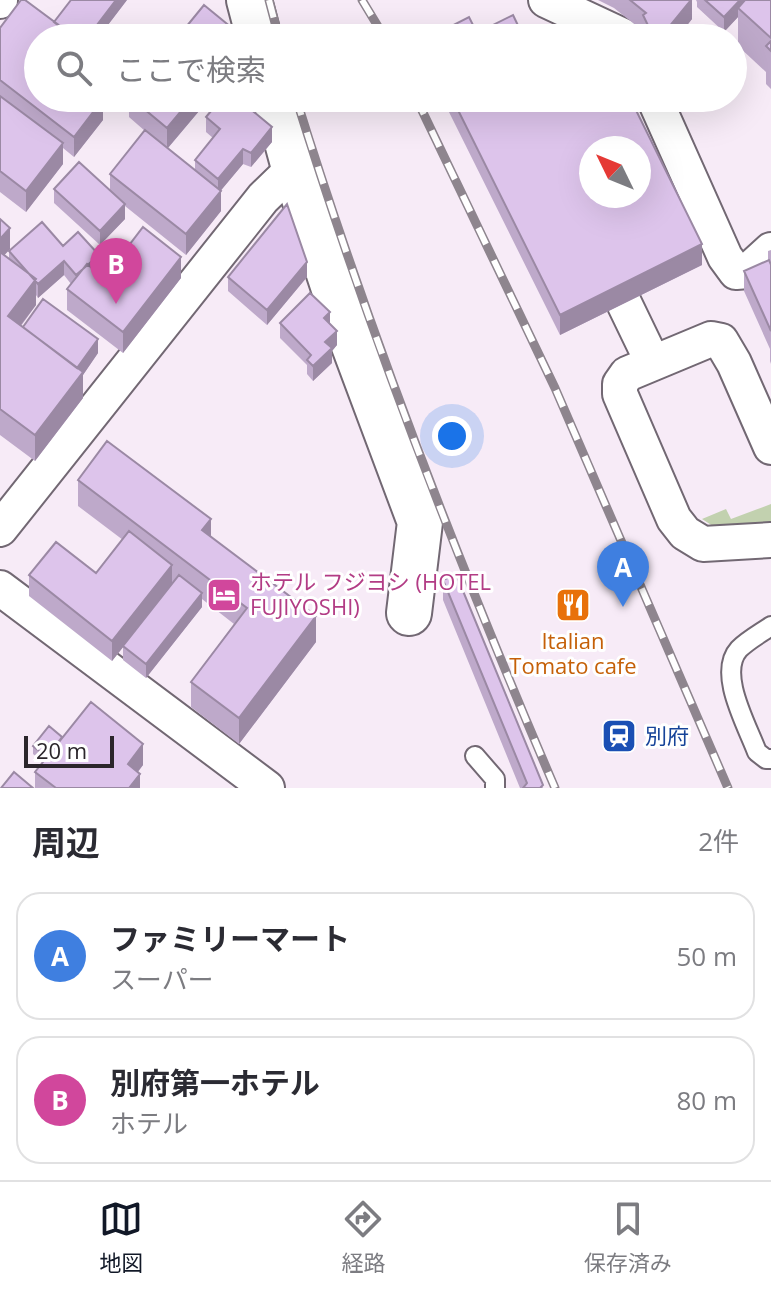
<!DOCTYPE html>
<html lang="ja">
<meta charset="utf-8">
<style>
body{margin:0;font-family:"Open Sans","Noto Sans JP",sans-serif;background:#f7f7f7;color:#2b2b33}
.compass{position:absolute;left:579px;top:136px;width:72px;height:72px;border-radius:50%;background:#fff;box-shadow:0 8px 32px #0002;rotate:313deg}
.scale{position:absolute;left:24px;bottom:20px;width:90px;box-sizing:border-box;padding-left:8px;border:4px solid #2b262b;border-top:0;font-size:22px;line-height:28px;white-space:nowrap;color:#2b262b;-webkit-text-stroke:6px #fff;paint-order:stroke}
.you{position:absolute;left:452px;top:436px;width:28px;height:28px;margin:-20px;border:6px solid #fff;border-radius:50%;background:#1a73e8;box-shadow:0 0 0 12px #1a73e833}
.badge{display:grid;place-items:center;width:52px;height:52px;border-radius:50%;background:#111827;color:#fff;font-size:26px;font-weight:700}
.pin{position:absolute;translate:-50% -66px;filter:drop-shadow(0 2px 4px #0008)}
.pin::after{content:'';position:absolute;top:42px;width:28px;height:24px;background:inherit;clip-path:polygon(0 0,100% 0,50% 100%)}
.list{margin:0;padding:0;list-style:none}
h2{display:flex;justify-content:space-between;align-items:center;height:104px;margin:0;padding:0 32px;font-size:34px}
h2 small{font-size:26px;font-weight:400;color:#7c7c81}
.list li{display:grid;grid-template-columns:52px 1fr auto;gap:24px;align-items:center;box-sizing:border-box;height:128px;margin:0 16px 16px;padding:0 16px;border:2px solid #e1e1e2;border-radius:24px}
.list b{display:block;font-size:30px;white-space:nowrap}
.list p{margin:0;font-size:26px;white-space:nowrap;color:#7c7c81}
.list em{font-size:26px;font-style:normal;color:#7c7c81}
.icon{flex:none;width:44px;height:44px;fill:none;stroke:currentColor;stroke-width:2;stroke-linecap:round;stroke-linejoin:round}
.map{position:relative;flex:none;width:771px;height:788px;overflow:hidden}
.search{position:absolute;background:#fff;box-shadow:0 8px 32px #0002;left:24px;right:24px;top:24px;height:88px;display:flex;align-items:center;gap:20px;box-sizing:border-box;padding:0 28px;border-radius:44px;color:#7c7c81;font-size:30px}
.sheet{height:392px;background:#fff}
nav{display:flex;justify-content:space-around;align-items:center;box-sizing:border-box;height:112px;border-top:2px solid #e1e1e2;background:#fff;font-size:22px;color:#7c7c81}
nav a{display:grid;justify-items:center;gap:4px}
nav .on{color:#111827}
.map>svg:first-child{display:block}
.green{fill:#c2d1af}
.lines{fill:none;stroke-linecap:round;stroke-linejoin:round}
.lane-casing{stroke:#726873;stroke-width:22}
.street-casing{stroke:#726873;stroke-width:38}
.secondary-casing{stroke:#726873;stroke-width:48}
.lane{stroke:#fff;stroke-width:18}
.street{stroke:#fff;stroke-width:34}
.secondary{stroke:#fff;stroke-width:44}
.rail-casing{stroke:#8e858e;stroke-width:9}
.rail{stroke:#fff;stroke-width:6;stroke-dasharray:18;stroke-linecap:butt}
.wall{fill:#bea9ca}
.shaded-wall{fill:#9b89a4}
.building{fill:#ddc4eb;stroke:#9b89a4;stroke-width:2;fill-rule:evenodd}
.labels{text-anchor:middle;stroke-width:6;stroke-linejoin:round;paint-order:stroke}
.hotel-label{font-size:22px;fill:#b23c85;stroke:#fff;text-anchor:start}
.food-label{font-size:22px;fill:#c56008;stroke:#fff}
.transit-label{font-size:22px;fill:#164399;stroke:#fff;text-anchor:start}
</style>
<div class="map">
<svg width="771" height="788" viewBox="0 0 771 788">
<rect width="100%" height="100%" fill="#f7ebf7"/>
<!-- green -->
<path class="green" d="M 771,504 L 771,522 L 716,528 L 702,519 L 726,509 L 731,519 Z"/>
<g class="lines">
<!-- lane casing -->
<g class="lane-casing">
<path id="lane" d="M 771,626 C 761,633 748,640 739,649 C 717,673 747,725 757,752 L 766,759 L 771,759
M 475,756 L 495,779 L 495,788"/>
</g>
<!-- street casing -->
<g class="street-casing">
<path id="street" d="M 546,0 L 627,38
M 0,1 L 0,0
M 654,98 L 725,257 L 736,272 L 748,271 L 771,250
M 624,303 L 653,363
M 771,447 L 734,363 L 721,341 L 711,339 L 627,374 L 620,384 L 620,394 L 674,519 L 685,533 L 703,544 L 771,540
M 0,529 L 263,198 L 294,168
M 0,588 L 267,788"/>
</g>
<!-- secondary casing -->
<g class="secondary-casing">
<path id="secondary" d="M 249,0 L 259,38
M 275,98 L 294,168 L 344,319 L 420,522 L 409,613"/>
</g>
<!-- lane -->
<use href="#lane" class="lane"/>
<!-- street -->
<use href="#street" class="street"/>
<!-- secondary -->
<use href="#secondary" class="secondary"/>
<!-- rail casing -->
<g class="rail-casing">
<path id="rail" d="M 269,0 L 279,38
M 362,0 L 385,38
M 296,98 C 369,333 458,562 555,788
M 416,98 L 555,388 L 728,788"/>
</g>
<!-- rail -->
<use href="#rail" class="rail"/>
</g>
<!-- wall -->
<path class="wall" d="M 127,0 L 98,38 L 38,38 L 38,98 L 103,120 L 74,157 L 63,148 L 63,164 L 26,212 L 0,192 L 0,28 L 54,22 Z
M 598,0 L 692,0 L 692,19 L 677,38 L 644,38 L 643,31 L 614,8 Z
M 696,0 L 771,0 L 771,89 L 766,84 L 766,72 L 738,46 L 738,17 L 724,32 L 697,7 L 697,2 Z
M 129,98 L 210,98 L 168,148 L 195,170 L 195,160 L 213,138 L 206,132 L 206,117 L 257,98 L 249,108 L 272,142 L 251,167 L 243,164 L 220,191 L 221,211 L 186,255 L 125,206 L 125,219 L 100,245 L 54,203 L 54,189 L 110,191 L 110,174 L 145,131 L 129,117 Z
M 442,98 L 630,98 L 702,265 L 560,335 Z
M 0,219 L 10,249 L 4,255 L 9,259 L 9,251 L 63,246 L 99,269 L 96,272 L 104,278 L 181,278 L 123,353 L 67,310 L 67,289 L 71,284 L 64,275 L 38,298 L 36,295 L 36,305 L 21,326 L 98,353 L 83,375 L 83,398 L 35,461 L 0,435 Z
M 771,250 L 771,364 L 770,361 L 770,349 L 744,291 L 744,271 L 768,260 L 768,251 Z
M 228,277 L 307,277 L 267,325 L 228,291 Z
M 280,323 L 330,323 L 337,345 L 332,351 L 332,363 L 313,381 L 307,374 L 307,365 L 280,338 Z
M 78,480 L 211,536 L 316,642 L 239,744 L 191,707 L 191,682 L 234,624 L 202,599 L 202,607 L 146,678 L 123,660 L 123,647 L 112,661 L 29,596 L 29,575 L 96,573 L 123,540 L 78,506 Z
M 443,580 L 543,788 L 520,788 L 443,600 Z
M 62,737 L 143,765 L 138,772 L 140,788 L 35,788 L 35,772 L 43,762 L 33,754 L 33,746 Z"/>
<!-- shaded-wall -->
<path class="shaded-wall" d="M 116,0 L 127,0 L 98,38 L 87,38 Z
M 691,0 L 692,0 L 692,19 L 677,38 L 660,38 Z
M 740,0 L 754,0 L 738,8 L 738,17 L 724,32 L 724,17 Z
M 60,26 L 60,38 L 51,38 Z
M 192,98 L 210,98 L 167,149 L 167,128 Z
M 245,98 L 257,98 L 242,116 L 242,102 Z
M 103,99 L 103,120 L 74,157 L 74,137 Z
M 272,127 L 272,142 L 251,167 L 251,153 Z
M 63,143 L 63,164 L 26,212 L 26,191 Z
M 243,149 L 243,164 L 218,194 L 218,179 Z
M 221,191 L 221,211 L 186,255 L 186,234 Z
M 125,204 L 125,219 L 100,245 L 100,231 Z
M 10,228 L 10,249 L 0,260 L 0,239 Z
M 702,244 L 702,265 L 560,335 L 560,315 Z
M 99,255 L 99,269 L 76,289 L 76,275 Z
M 181,257 L 181,278 L 123,353 L 123,332 Z
M 64,261 L 64,275 L 38,298 L 38,284 Z
M 307,262 L 307,277 L 267,325 L 267,310 Z
M 36,279 L 36,305 L 8,342 L 8,316 Z
M 330,312 L 330,327 L 324,318 Z
M 337,331 L 337,345 L 332,351 L 332,363 L 313,381 L 313,366 L 325,342 Z
M 98,339 L 98,353 L 83,375 L 83,398 L 35,461 L 35,435 L 76,369 Z
M 211,519 L 211,545 L 202,530 Z
M 172,565 L 172,586 L 112,661 L 112,641 Z
M 202,593 L 202,607 L 146,678 L 146,664 Z
M 316,616 L 316,642 L 239,744 L 239,718 Z
M 143,744 L 143,765 L 128,784 L 128,764 Z
M 140,774 L 140,788 L 129,788 Z"/>
<!-- building -->
<path class="building" d="M 21,0 L 25,0 L 60,26 L 51,38 L 38,38 L 38,98 L 102,98 L 103,99 L 74,137 L 0,80 L 0,28 Z
M 71,0 L 116,0 L 87,38 L 74,38 L 54,22 Z
M 630,0 L 691,0 L 660,38 L 654,38 L 643,15 L 646,13 Z
M 705,0 L 740,0 L 724,17 Z
M 745,0 L 771,0 L 771,38 L 738,8 Z
M 204,5 L 243,37 L 243,38 L 177,38 Z
M 513,15 L 524,38 L 428,38 L 469,17 L 477,33 Z
M 771,41 L 771,51 L 766,46 Z
M 0,96 L 63,143 L 26,191 L 0,171 Z
M 131,98 L 192,98 L 167,128 Z
M 222,98 L 245,98 L 242,102 L 272,127 L 251,153 L 243,149 L 218,179 L 195,160 L 220,129 L 206,117 Z
M 452,98 L 630,98 L 702,244 L 560,315 ZM 591,148 L 639,148 L 639,196 L 591,196 Z
M 145,130 L 221,191 L 186,234 L 110,174 Z
M 79,162 L 125,204 L 100,231 L 54,189 Z
M 287,204 L 307,262 L 267,310 L 228,277 Z
M 0,219 L 10,228 L 0,239 Z
M 42,222 L 63,246 L 78,232 L 99,255 L 76,275 L 64,261 L 38,284 L 9,251 Z
M 143,227 L 181,257 L 123,332 L 67,289 L 87,264 L 104,278 Z
M 0,252 L 36,279 L 8,316 L 83,372 L 35,435 L 0,409 Z
M 769,260 L 771,265 L 771,331 L 744,271 Z
M 310,293 L 330,312 L 324,318 L 337,331 L 325,342 L 332,348 L 313,366 L 307,360 L 311,355 L 280,323 Z
M 43,299 L 98,339 L 77,368 L 23,327 Z
M 107,441 L 211,519 L 202,530 L 316,616 L 239,718 L 191,682 L 247,608 L 78,480 Z
M 129,531 L 172,565 L 112,641 L 29,575 L 56,542 L 96,573 Z
M 456,574 L 543,785 L 540,788 L 523,788 L 527,783 L 443,580 Z
M 179,575 L 202,593 L 146,664 L 123,646 Z
M 91,702 L 143,744 L 128,764 L 140,774 L 129,788 L 56,788 L 35,772 Z
M 49,726 L 62,737 L 47,757 L 33,746 Z
M 14,772 L 33,788 L 1,788 Z"/>
<!-- icons -->
<defs>
<g id="hotel-square" transform="scale(1.8)"><rect x="-9" y="-9" width="18" height="18" rx="4" fill="#d1479c" stroke="#fff"/><path d="M-6-4.5h1.5V1H6V5H4.5V3h-9V5H-6ZM-4 0a1.8 1.8 0 1 1 3.6 0ZM.5 0V-2.5h3Q6-2.5 6 0Z" fill="#fff"/></g>
<g id="restaurant-square" transform="scale(1.8)"><rect x="-9" y="-9" width="18" height="18" rx="4" fill="#e8710a" stroke="#fff"/><path d="M-5-6h1v4h1v-4h1v4h1v-4h1v5L-1.5 .5V6h-2V.5L-5-1ZM5-6V6H3V1.5H1.5Q1.5-4 5-6Z" fill="#fff"/></g>
<g id="station-square" transform="scale(1.8)"><rect x="-9" y="-9" width="18" height="18" rx="4" fill="#1a4fb4" stroke="#fff"/><path d="M-3-6H3Q5-6 5-4V2Q5 4 3 4L4.5 6H3L1.5 4h-3L-3 6H-4.5L-3 4Q-5 4-5 2V-4Q-5-6-3-6ZM-3.5-4v3h7v-3ZM-3.5 1v1.5H-2V1ZM2 1v1.5H3.5V1Z" fill="#fff"/></g>
</defs>
<g fill-rule="evenodd">
<use href="#hotel-square" x="224" y="595"/>
<use href="#restaurant-square" x="573" y="605"/>
<use href="#station-square" x="619" y="736"/>
</g>
<g class="labels">
<!-- hotel labels -->
<g class="hotel-label">
<text x="250" y="590">ホテル フジヨシ (HOTEL<tspan x="250" dy="25">FUJIYOSHI)</tspan></text>
</g>
<!-- food labels -->
<g class="food-label">
<text x="573" y="649">Italian<tspan x="573" dy="25">Tomato cafe</tspan></text>
</g>
<!-- transit labels -->
<g class="transit-label">
<text x="645" y="744">別府</text>
</g>
</g>
</svg>
<svg class="compass" viewBox="-18 -18 36 36"><path d="M0-13l5 13h-10z" fill="#e53935"/><path d="M0 13l5-13h-10z" fill="#7c7c81"/></svg>
<div class="scale">20 m</div>
<div class="you"></div>
<div class="pin badge" style="left:623px;top:607px;background:#3f7fe0">A</div>
<div class="pin badge" style="left:116px;top:304px;background:#d1479c">B</div>
<div class="search"><svg class="icon" aria-label="search" viewBox="0 0 24 24"><circle cx="10" cy="10" r="6"/><path d="M15 15l6 6"/></svg>ここで検索</div>
</div>
<section class="sheet">
<h2>周辺<small>2件</small></h2>
<ul class="list">
<li><span class="badge" style="background:#3f7fe0">A</span><div><b>ファミリーマート</b><p>スーパー</p></div><em>50 m</em></li>
<li><span class="badge" style="background:#d1479c">B</span><div><b>別府第一ホテル</b><p>ホテル</p></div><em>80 m</em></li>
</ul>
</section>
<nav>
<a class="on"><svg class="icon" aria-label="map" viewBox="0 0 24 24"><path d="M3 6l6-2 6 2 6-2v14l-6 2-6-2-6 2zM9 4v14M15 6v14"/></svg>地図</a>
<a><svg class="icon" aria-label="directions" viewBox="0 0 24 24"><path d="M12 3l9 9-9 9-9-9zM9 14v-3h6M13 9l2 2-2 2"/></svg>経路</a>
<a><svg class="icon" aria-label="saved" viewBox="0 0 24 24"><path d="M7 4h10v16l-5-4-5 4z"/></svg>保存済み</a>
</nav>
